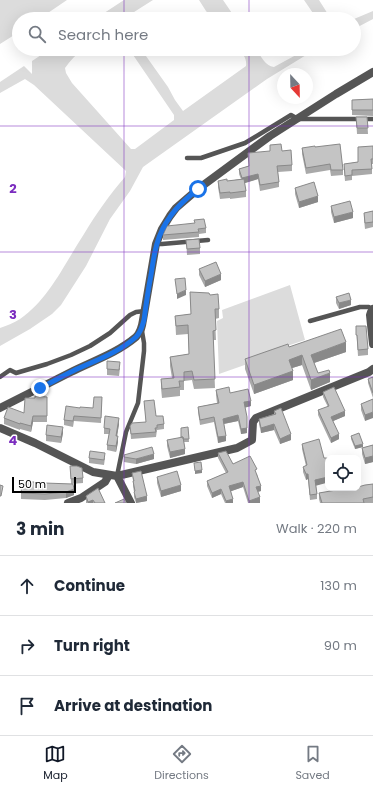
<!DOCTYPE html>
<meta charset="utf-8">
<style>
body{margin:0;font-family:Poppins,sans-serif;background:#f6f6f7;color:#1f2937}
.controls{position:absolute;right:12px;bottom:12px;display:grid;overflow:hidden;border-radius:8px;box-shadow:0 4px 16px #0002}
.controls button{width:36px;height:36px;display:grid;place-items:center;padding:0;border:0;border-bottom:1px solid #e0e1e3;background:#fff;color:#1f2937;font:20px sans-serif}
.compass{position:absolute;left:277px;top:68px;width:36px;height:36px;border-radius:50%;background:#fff;box-shadow:0 4px 16px #0002;rotate:158deg}
.scale{position:absolute;left:12px;bottom:10px;width:64px;box-sizing:border-box;padding-left:4px;border:2px solid #000;border-top:0;font-size:11px;line-height:14px;white-space:nowrap;color:#000;-webkit-text-stroke:3px #fff;paint-order:stroke}
.stop{position:absolute;width:12px;height:12px;margin:-9px;border:3px solid #1a73e8;border-radius:50%;background:#fff}
.stop.end{background:#1a73e8;border-color:#fff;box-shadow:0 1px 4px #0008}
.list{margin:0;padding:0;list-style:none}
h2{display:flex;justify-content:space-between;align-items:center;height:52px;margin:0;padding:0 16px;font-size:17px}
h2 small{font-size:13px;font-weight:400;color:#747a83}
.list li{display:grid;grid-template-columns:26px 1fr auto;gap:12px;align-items:center;box-sizing:border-box;height:60px;padding:0 16px;border-top:1px solid #e0e1e3}
.list b{display:block;font-size:15px;white-space:nowrap}
.list em{font-size:13px;font-style:normal;color:#747a83}
.icon{flex:none;width:22px;height:22px;fill:none;stroke:currentColor;stroke-width:2;stroke-linecap:round;stroke-linejoin:round}
.map{position:relative;flex:none;width:373px;height:503px;overflow:hidden}
.search{position:absolute;background:#fff;box-shadow:0 4px 16px #0002;left:12px;right:12px;top:12px;height:44px;display:flex;align-items:center;gap:10px;box-sizing:border-box;padding:0 14px;border-radius:22px;color:#747a83;font-size:15px}
.sheet{height:232px;background:#fff}
nav{display:flex;justify-content:space-around;align-items:center;box-sizing:border-box;height:56px;border-top:1px solid #e0e1e3;background:#fff;font-size:11px;color:#747a83}
nav a{display:grid;justify-items:center;gap:2px}
nav .on{color:#111827}
.map>svg:first-child{display:block}
.green{fill:#dcdcdc}
.lines{fill:none;stroke-linecap:round;stroke-linejoin:round}
.service{stroke:#555;stroke-width:4.5}
.minor{stroke:#555;stroke-width:8}
.wall{fill:#a9a9a9}
.shaded-wall{fill:#898989}
.building{fill:#c4c4c4;stroke:#898989}
.route{stroke:#1a73e8;stroke-width:5}
.grid{fill:none;stroke:#7b2cbf;stroke-width:1;stroke-opacity:0.55}
.grid-label{font-size:13px;text-anchor:middle;font-weight:bold;fill:#7b2cbf;stroke:#fff;stroke-width:3;stroke-linejoin:round;paint-order:stroke}
</style>
<div class="map">
<svg width="373" height="503" viewBox="0 0 373 503">
<rect width="100%" height="100%" fill="#fff"/>
<!-- green -->
<path class="green" d="M 0,0 L 67,0 L 39,19 L 19,19 L 19,32 L 0,44 Z
M 124,0 L 153,0 L 123,19 L 95,19 Z
M 199,0 L 223,0 L 236,19 L 213,19 L 206,11 Z
M 304,0 L 319,0 L 331,19 L 317,19 Z
M 373,11 L 373,19 L 354,29 L 354,19 Z
M 50,49 L 84,49 C 76,54 70,61 65,68 L 66,73 L 72,83 L 131,149 L 135,149 L 174,120 L 174,115 L 129,49 L 141,49 L 168,87 L 175,100 L 183,111 L 246,66 C 247,58 243,54 238,49 L 256,49 C 261,56 265,66 274,67 L 307,49 L 316,49 L 267,79 L 143,167 L 130,191 L 110,219 L 86,266 L 61,305 L 52,314 L 30,329 L 0,346 L 0,328 C 6,326 14,323 20,319 C 49,299 65,263 84,234 C 96,214 110,194 125,177 L 126,171 L 34,85 L 25,79 L 0,93 L 0,82 L 24,66 L 32,74 L 32,61 Z
M 290,285 L 305,340 L 284,347 L 285,351 L 219,374 L 217,321 L 223,318 L 222,310 Z"/>
<g class="lines">
<!-- service -->
<path class="service" d="M 187,158 L 201,158 L 245,143 L 291,115 L 298,119 L 373,119
M 156,244 L 162,244 L 208,240
M 310,321 L 360,307 L 369,307 L 372,309
M 0,377 L 10,370 L 16,373 L 47,364 L 71,355 L 90,346 L 110,333 L 130,315 L 136,312 L 145,311
M 117,476 L 126,432 L 138,403 L 144,351 L 144,343 L 142,331"/>
<!-- minor -->
<path class="minor" d="M 373,309 L 371,312 L 370,315 L 373,344
M 0,408 C 24,396 47,384 71,372 C 93,361 117,353 136,337 C 141,332 142,327 143,320 L 156,244 L 162,229 L 170,216 L 176,208 L 198,189 L 270,136 L 336,94 L 373,72
M 0,428 L 35,443 L 93,472 L 117,476 L 237,448 L 252,440 L 253,422 L 256,418 L 369,372 L 373,369
M 117,476 L 131,503
M 68,503 L 81,498 L 105,482 L 109,475"/>
</g>
<!-- wall -->
<path class="wall" d="M 373,99 L 373,116 L 352,115 L 352,100 Z
M 356,117 L 367,117 L 368,134 L 357,134 Z
M 270,145 L 282,151 L 292,165 L 292,171 L 278,172 L 279,182 L 279,187 L 260,191 L 258,179 L 244,183 L 246,191 L 246,197 L 230,199 L 230,198 L 220,199 L 218,187 L 218,181 L 227,181 L 241,179 L 239,174 L 239,169 L 248,166 L 270,151 Z
M 373,146 L 373,164 L 372,164 L 372,174 L 352,176 L 352,180 L 345,181 L 344,169 L 344,164 L 358,162 Z
M 315,147 L 343,170 L 343,175 L 331,176 L 330,170 L 306,174 L 302,154 L 302,148 Z
M 295,188 L 318,202 L 299,208 L 295,194 Z
M 331,206 L 353,218 L 334,223 L 331,212 Z
M 373,211 L 373,227 L 365,229 L 364,219 L 364,213 Z
M 167,226 L 206,228 L 206,233 L 199,234 L 199,237 L 163,240 L 163,235 Z
M 186,240 L 200,248 L 200,254 L 187,255 Z
M 199,269 L 221,280 L 205,287 L 199,275 Z
M 190,292 L 210,295 L 219,309 L 219,318 L 215,319 L 216,340 L 213,340 L 215,388 L 194,389 L 192,380 L 184,381 L 184,390 L 180,390 L 180,396 L 162,398 L 161,388 L 161,379 L 172,378 L 170,366 L 170,357 L 189,354 L 188,334 L 176,335 L 175,316 L 191,314 Z
M 336,297 L 351,305 L 339,309 L 336,303 Z
M 356,326 L 368,349 L 368,355 L 358,356 Z
M 289,347 L 346,352 L 314,363 L 318,373 L 330,382 L 311,390 L 302,365 L 292,368 L 293,380 L 254,394 L 245,369 L 245,359 Z
M 120,368 L 119,376 L 107,375 L 107,369 Z
M 373,377 L 373,398 L 368,383 L 368,379 Z
M 216,390 L 230,393 L 251,406 L 245,407 L 247,433 L 241,434 L 238,421 L 224,424 L 226,441 L 218,443 L 214,422 L 200,425 L 198,412 L 198,407 L 217,403 L 216,395 Z
M 323,392 L 345,416 L 333,421 L 339,439 L 331,443 L 318,415 L 318,410 L 328,407 L 323,397 Z
M 47,397 L 47,422 L 33,422 L 31,432 L 20,429 L 20,430 L 4,424 L 4,418 L 24,413 L 35,398 Z
M 102,397 L 101,423 L 74,421 L 73,427 L 64,425 L 64,420 L 80,408 L 93,408 Z
M 373,399 L 365,421 L 361,410 L 361,404 Z
M 144,401 L 156,416 L 164,424 L 164,429 L 157,430 L 156,437 L 131,439 L 130,426 L 146,422 Z
M 274,411 L 291,440 L 280,444 L 274,430 L 261,433 L 259,424 L 259,419 L 274,414 Z
M 119,424 L 117,436 L 118,442 L 116,452 L 107,450 L 107,445 L 109,434 L 104,434 L 104,428 Z
M 188,427 L 189,442 L 184,442 L 185,454 L 170,458 L 167,446 L 167,440 L 181,438 Z
M 63,433 L 61,443 L 46,441 L 46,435 Z
M 351,436 L 363,447 L 355,449 L 351,439 Z
M 302,444 L 324,458 L 328,458 L 328,482 L 316,485 L 317,494 L 317,499 L 310,500 L 308,479 L 306,480 L 303,472 L 303,467 L 306,466 L 302,449 Z
M 373,445 L 373,462 L 365,464 L 362,454 L 362,448 Z
M 218,453 L 233,464 L 257,474 L 261,491 L 258,492 L 260,503 L 248,503 L 243,487 L 231,491 L 233,503 L 225,503 L 221,494 L 212,498 L 207,486 L 207,481 L 226,473 L 218,458 Z
M 124,457 L 154,459 L 136,464 L 124,462 Z
M 89,458 L 105,458 L 104,465 L 89,463 Z
M 70,466 L 83,478 L 83,483 L 71,484 Z
M 132,473 L 147,501 L 136,503 L 134,497 L 134,492 L 133,486 L 133,481 Z
M 157,477 L 181,491 L 161,497 L 157,483 Z
M 38,483 L 74,495 L 66,498 L 45,500 L 21,499 L 21,493 Z
M 373,484 L 373,503 L 320,503 L 319,499 L 319,493 L 341,490 L 340,488 L 351,488 L 352,489 Z
M 86,496 L 105,503 L 86,503 Z"/>
<!-- shaded-wall -->
<path class="shaded-wall" d="M 258,174 L 258,179 L 242,184 L 242,178 Z
M 318,196 L 318,202 L 299,208 L 299,202 Z
M 353,212 L 353,218 L 334,223 L 334,217 Z
M 221,274 L 221,280 L 205,287 L 205,281 Z
M 186,290 L 186,295 L 177,299 L 177,294 Z
M 351,300 L 351,305 L 339,309 L 339,303 Z
M 346,342 L 346,352 L 311,364 L 311,355 Z
M 302,355 L 302,365 L 289,369 L 289,360 Z
M 293,371 L 293,380 L 254,394 L 254,385 Z
M 330,373 L 330,382 L 311,390 L 311,380 Z
M 251,401 L 251,406 L 244,408 L 244,402 Z
M 345,411 L 345,416 L 331,422 L 331,417 Z
M 373,412 L 373,418 L 365,421 L 365,415 Z
M 238,415 L 238,421 L 223,424 L 223,419 Z
M 33,416 L 33,422 L 31,432 L 31,426 Z
M 247,417 L 247,433 L 241,434 L 241,429 Z
M 119,418 L 119,424 L 116,442 L 116,436 Z
M 274,424 L 274,430 L 261,433 L 261,428 Z
M 63,427 L 63,433 L 61,443 L 61,437 Z
M 291,434 L 291,440 L 280,444 L 280,439 Z
M 339,434 L 339,439 L 331,443 L 331,438 Z
M 118,436 L 118,442 L 116,452 L 116,446 Z
M 226,436 L 226,441 L 218,443 L 218,437 Z
M 363,444 L 363,447 L 355,449 L 355,446 Z
M 185,449 L 185,454 L 170,458 L 170,452 Z
M 154,454 L 154,459 L 136,464 L 136,459 Z
M 373,456 L 373,462 L 365,464 L 365,458 Z
M 202,470 L 202,473 L 195,474 L 195,471 Z
M 306,474 L 308,474 L 308,479 L 306,480 Z
M 326,477 L 326,483 L 315,486 L 315,480 Z
M 243,482 L 243,487 L 229,492 L 229,486 Z
M 181,485 L 181,491 L 161,497 L 161,491 Z
M 261,486 L 261,491 L 256,492 L 256,487 Z
M 74,489 L 74,495 L 66,498 L 66,492 Z
M 221,489 L 221,494 L 212,498 L 212,493 Z
M 147,496 L 147,501 L 136,503 L 136,499 Z
M 260,497 L 260,503 L 249,503 L 249,501 Z
M 233,499 L 233,503 L 226,503 L 226,501 Z
M 93,500 L 93,503 L 88,503 L 88,502 Z"/>
<!-- building -->
<path class="building" d="M 373,99 L 373,110 L 352,110 L 352,100 Z
M 356,117 L 367,117 L 368,128 L 357,128 Z
M 281,144 L 282,151 L 291,150 L 292,165 L 277,166 L 279,182 L 260,185 L 258,174 L 242,178 L 239,169 L 249,166 L 248,153 L 270,151 L 270,145 Z
M 340,144 L 343,170 L 331,170 L 330,164 L 306,168 L 302,148 L 315,146 L 315,147 Z
M 373,146 L 373,159 L 371,159 L 372,169 L 352,170 L 352,175 L 345,176 L 344,164 L 358,162 L 358,147 Z
M 227,179 L 227,181 L 244,179 L 246,191 L 230,193 L 230,192 L 220,193 L 218,181 Z
M 314,182 L 318,196 L 299,202 L 295,188 Z
M 350,201 L 353,212 L 334,217 L 331,206 Z
M 373,211 L 373,222 L 365,223 L 364,213 Z
M 204,219 L 206,228 L 198,229 L 199,232 L 163,235 L 167,226 L 195,223 L 194,220 Z
M 199,239 L 200,248 L 187,249 L 186,240 Z
M 216,262 L 221,274 L 205,281 L 199,269 Z
M 185,278 L 186,290 L 177,294 L 175,279 Z
M 190,292 L 209,293 L 210,295 L 218,294 L 219,309 L 215,309 L 216,330 L 213,331 L 215,379 L 194,380 L 192,371 L 184,372 L 184,381 L 179,381 L 180,387 L 162,389 L 161,379 L 174,378 L 170,357 L 189,354 L 188,325 L 176,326 L 175,316 L 191,314 Z
M 349,293 L 351,300 L 339,303 L 336,297 Z
M 356,326 L 366,326 L 368,349 L 358,350 L 357,335 L 356,335 Z
M 341,329 L 346,342 L 311,355 L 318,373 L 329,370 L 330,373 L 311,380 L 302,355 L 289,360 L 293,371 L 254,385 L 245,359 L 288,344 L 289,347 Z
M 107,361 L 120,362 L 119,370 L 107,369 Z
M 373,377 L 373,393 L 368,379 Z
M 229,387 L 230,393 L 248,389 L 251,401 L 244,402 L 247,417 L 247,428 L 241,429 L 238,415 L 223,419 L 226,436 L 218,437 L 214,417 L 200,420 L 198,407 L 219,403 L 216,390 Z
M 334,387 L 345,411 L 331,417 L 339,434 L 331,438 L 318,410 L 329,406 L 323,392 Z
M 35,396 L 47,397 L 47,416 L 33,416 L 31,426 L 20,423 L 20,424 L 4,418 L 8,407 L 24,413 L 25,398 L 35,398 Z
M 94,397 L 102,397 L 101,418 L 74,416 L 73,421 L 64,420 L 66,406 L 80,408 L 80,407 L 93,408 Z
M 373,399 L 373,412 L 365,415 L 361,404 Z
M 154,400 L 156,416 L 163,416 L 164,424 L 157,425 L 157,428 L 155,428 L 156,432 L 131,434 L 130,426 L 132,423 L 146,422 L 144,401 Z
M 281,408 L 291,434 L 280,439 L 274,424 L 261,428 L 259,419 L 276,414 L 274,411 Z
M 105,416 L 119,418 L 116,436 L 118,436 L 116,446 L 107,445 L 110,429 L 104,428 Z
M 47,425 L 63,427 L 61,437 L 46,435 Z
M 188,427 L 189,439 L 183,439 L 183,437 L 181,437 L 181,428 Z
M 359,433 L 363,444 L 355,446 L 351,436 Z
M 183,437 L 185,449 L 170,452 L 167,440 Z
M 319,439 L 324,458 L 328,458 L 328,477 L 315,480 L 317,494 L 310,495 L 308,474 L 306,474 L 303,467 L 307,465 L 302,444 Z
M 373,445 L 373,456 L 365,458 L 362,448 Z
M 152,447 L 154,454 L 136,459 L 124,457 L 124,455 Z
M 90,451 L 105,453 L 104,460 L 89,458 Z
M 226,451 L 233,464 L 250,456 L 257,469 L 255,470 L 261,486 L 256,487 L 260,497 L 249,501 L 243,482 L 229,486 L 233,499 L 226,501 L 221,489 L 212,493 L 207,481 L 228,472 L 218,453 Z
M 201,462 L 202,470 L 195,471 L 194,463 Z
M 70,466 L 77,466 L 82,468 L 83,478 L 71,479 Z
M 141,471 L 147,496 L 136,499 L 134,492 L 135,491 L 133,481 L 134,481 L 132,473 Z
M 177,471 L 181,485 L 161,491 L 157,477 Z
M 22,482 L 38,482 L 37,483 L 44,483 L 73,484 L 74,489 L 66,492 L 45,494 L 21,493 Z
M 373,484 L 373,497 L 363,499 L 364,503 L 322,503 L 319,493 L 342,489 L 342,488 L 351,488 L 352,489 L 358,488 L 358,487 L 365,485 Z
M 0,485 L 3,486 L 1,496 L 0,496 Z
M 98,488 L 105,503 L 95,503 L 93,500 L 88,502 L 86,496 Z
M 124,499 L 126,503 L 115,503 Z"/>
<g class="lines">
<!-- route -->
<path class="route" d="M 40,388 C 51,383 62,376 73,371 C 94,361 118,353 136,337 C 141,332 142,327 144,320 C 146,305 148,290 151,275 C 154,254 157,234 170,217 C 177,206 188,197 198,189"/>
</g>
<!-- grid -->
<path class="grid" d="M 124,0 L 124,19M 249,0 L 249,19M 124,49 L 124,503M 249,49 L 249,503M 0,126 L 373,126M 0,252 L 373,252M 0,377 L 373,377"/>
<g class="grid-label">
<text x="13" y="193">2</text>
<text x="13" y="319">3</text>
<text x="13" y="445">4</text>
</g>
</svg>
<div class="controls">
<button><svg class="icon" aria-label="locate" viewBox="0 0 24 24"><circle cx="12" cy="12" r="6"/><path d="M12 2v4M12 18v4M2 12h4M18 12h4"/></svg></button>
</div>
<svg class="compass" viewBox="-18 -18 36 36"><path d="M0-13l5 13h-10z" fill="#e53935"/><path d="M0 13l5-13h-10z" fill="#747a83"/></svg>
<div class="scale">50 m</div>
<div class="stop" style="left:198px;top:189px"></div>
<div class="stop end" style="left:40px;top:388px"></div>
<div class="search"><svg class="icon" aria-label="search" viewBox="0 0 24 24"><circle cx="10" cy="10" r="6"/><path d="M15 15l6 6"/></svg>Search here</div>
</div>
<section class="sheet">
<h2>3 min<small>Walk · 220 m</small></h2>
<ul class="list">
<li><svg class="icon" aria-label="ahead" viewBox="0 0 24 24"><path d="M12 20V5M6 11l6-6 6 6"/></svg><div><b>Continue</b></div><em>130 m</em></li>
<li><svg class="icon" aria-label="right" viewBox="0 0 24 24"><path d="M7 20v-9h11M14 6l5 5-5 5"/></svg><div><b>Turn right</b></div><em>90 m</em></li>
<li><svg class="icon" aria-label="arrive" viewBox="0 0 24 24"><path d="M6 21V4h12l-3 4 3 4H6"/></svg><div><b>Arrive at destination</b></div></li>
</ul>
</section>
<nav>
<a class="on"><svg class="icon" aria-label="map" viewBox="0 0 24 24"><path d="M3 6l6-2 6 2 6-2v14l-6 2-6-2-6 2zM9 4v14M15 6v14"/></svg>Map</a>
<a><svg class="icon" aria-label="directions" viewBox="0 0 24 24"><path d="M12 3l9 9-9 9-9-9zM9 14v-3h6M13 9l2 2-2 2"/></svg>Directions</a>
<a><svg class="icon" aria-label="saved" viewBox="0 0 24 24"><path d="M7 4h10v16l-5-4-5 4z"/></svg>Saved</a>
</nav>
